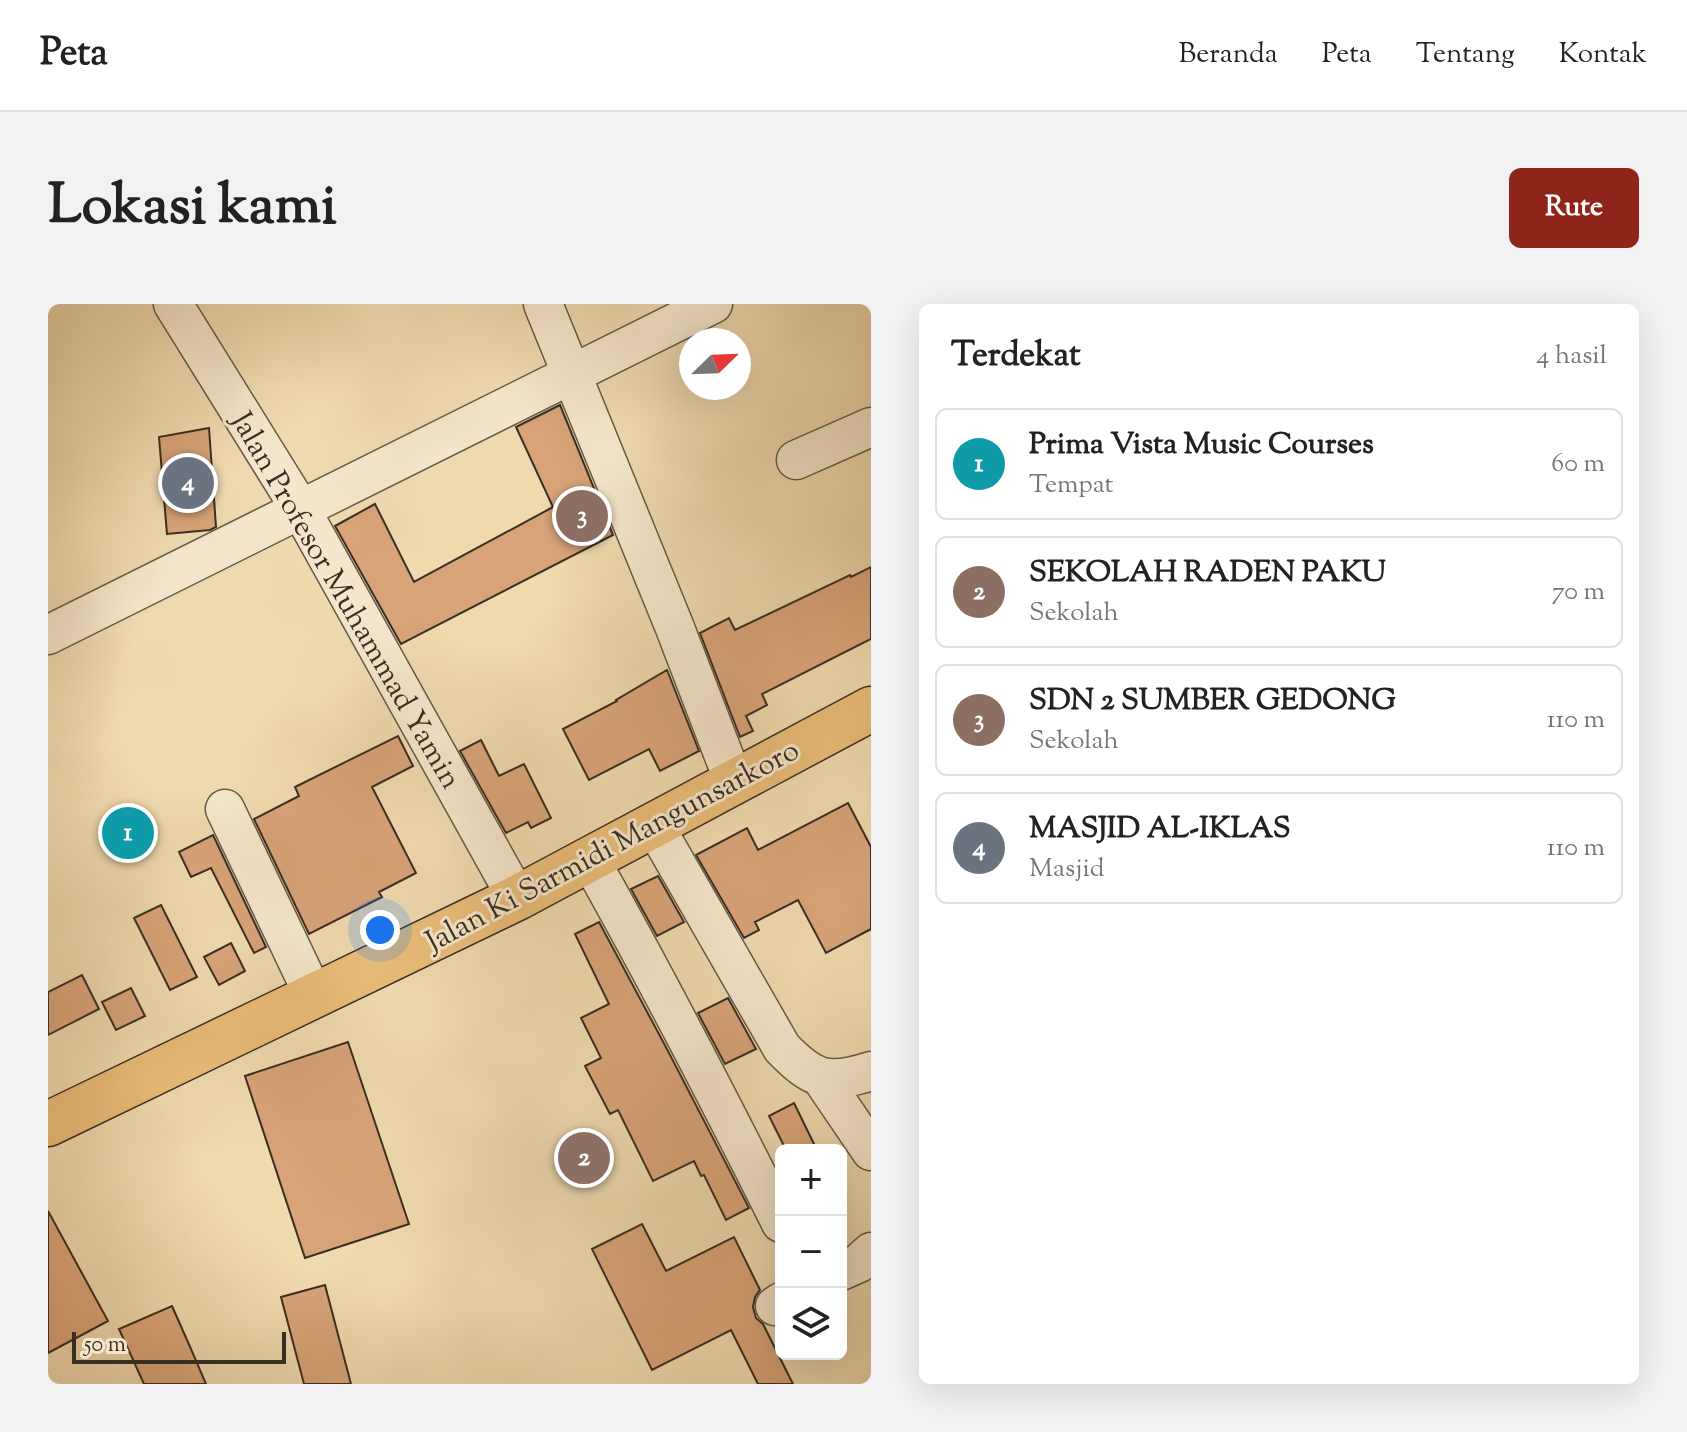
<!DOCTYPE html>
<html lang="id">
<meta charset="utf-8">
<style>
body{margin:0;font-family:"Sorts Mill Goudy",serif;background:#f2f2f2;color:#222}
.controls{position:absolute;right:24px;bottom:24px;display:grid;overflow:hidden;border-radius:12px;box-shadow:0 8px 32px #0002}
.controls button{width:72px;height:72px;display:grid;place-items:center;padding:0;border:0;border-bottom:2px solid #e0e0e0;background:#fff;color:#222;font:40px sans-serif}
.compass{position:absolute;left:631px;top:24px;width:72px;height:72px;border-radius:50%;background:#fff;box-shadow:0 8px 32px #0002;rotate:67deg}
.scale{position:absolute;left:24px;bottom:20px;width:214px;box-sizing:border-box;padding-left:8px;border:4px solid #392e22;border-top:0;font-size:22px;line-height:28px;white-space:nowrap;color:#392e22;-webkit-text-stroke:6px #f5e6cb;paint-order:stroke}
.you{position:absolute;left:332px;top:626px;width:28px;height:28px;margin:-20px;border:6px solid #fff;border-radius:50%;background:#1a73e8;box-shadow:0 0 0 12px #1a73e833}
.badge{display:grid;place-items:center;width:52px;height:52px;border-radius:50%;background:#8f2418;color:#fff;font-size:26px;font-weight:700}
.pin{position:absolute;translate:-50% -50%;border:4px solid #fff;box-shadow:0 2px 8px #0006}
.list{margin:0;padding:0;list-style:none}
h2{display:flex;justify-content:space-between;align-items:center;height:104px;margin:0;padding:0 32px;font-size:34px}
h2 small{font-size:26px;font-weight:400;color:#767676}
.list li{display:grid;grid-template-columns:52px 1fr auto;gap:24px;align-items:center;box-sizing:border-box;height:112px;margin:0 16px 16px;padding:0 16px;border:2px solid #e0e0e0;border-radius:12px}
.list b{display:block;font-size:30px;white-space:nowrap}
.list p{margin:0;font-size:26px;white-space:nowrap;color:#767676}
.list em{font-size:26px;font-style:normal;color:#767676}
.icon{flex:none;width:44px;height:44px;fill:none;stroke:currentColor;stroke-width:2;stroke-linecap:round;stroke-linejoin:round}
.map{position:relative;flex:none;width:823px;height:1080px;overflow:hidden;border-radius:12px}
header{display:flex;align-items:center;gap:48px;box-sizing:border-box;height:112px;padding:0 40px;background:#fff;border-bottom:2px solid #e0e0e0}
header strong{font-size:38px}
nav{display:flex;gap:44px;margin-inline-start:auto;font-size:28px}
.intro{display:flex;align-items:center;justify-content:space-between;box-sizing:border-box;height:192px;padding:0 48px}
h1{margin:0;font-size:56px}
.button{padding:20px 36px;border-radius:12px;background:#8f2418;color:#fff;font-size:28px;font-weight:700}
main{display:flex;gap:48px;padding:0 48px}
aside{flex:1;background:#fff;border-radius:12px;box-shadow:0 8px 32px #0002}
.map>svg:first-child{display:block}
.building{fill:#d7a378;stroke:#392e22;stroke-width:2}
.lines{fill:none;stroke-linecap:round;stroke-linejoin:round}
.minor-casing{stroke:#665945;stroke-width:41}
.major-casing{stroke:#392e22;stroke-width:47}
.minor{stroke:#f5e6cb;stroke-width:38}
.major{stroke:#e8bc78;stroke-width:44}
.labels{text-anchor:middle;stroke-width:6;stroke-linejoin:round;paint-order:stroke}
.street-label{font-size:30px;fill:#392e22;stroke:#f5e6cb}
</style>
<header>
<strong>Peta</strong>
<nav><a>Beranda</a><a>Peta</a><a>Tentang</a><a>Kontak</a></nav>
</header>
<div class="intro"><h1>Lokasi kami</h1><a class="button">Rute</a></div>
<main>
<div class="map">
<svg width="823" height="1080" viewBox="0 0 823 1080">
<rect width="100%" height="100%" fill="#efd9af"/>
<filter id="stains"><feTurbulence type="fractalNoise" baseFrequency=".0025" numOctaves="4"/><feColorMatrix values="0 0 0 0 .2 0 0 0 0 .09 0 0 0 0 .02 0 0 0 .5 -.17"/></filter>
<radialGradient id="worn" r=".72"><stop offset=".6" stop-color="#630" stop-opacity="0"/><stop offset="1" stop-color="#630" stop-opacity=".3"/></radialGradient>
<!-- building -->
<path class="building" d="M 512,101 L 565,231 L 353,340 L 287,222 L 327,200 L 366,278 L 505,203 L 468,123 Z
M 161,124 L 168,223 L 162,226 L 119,230 L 111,133 Z
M 823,263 L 823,335 L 714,390 L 719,401 L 698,412 L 705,427 L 692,433 L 652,329 L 681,314 L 687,326 L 802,271 L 803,273 Z
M 619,366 L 651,447 L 612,467 L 601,445 L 541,476 L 515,425 L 569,397 L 568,396 Z
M 350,432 L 365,462 L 324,483 L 368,569 L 331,588 L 334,593 L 261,630 L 206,515 L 251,492 L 247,483 Z
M 433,436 L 451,472 L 476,460 L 503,514 L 483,524 L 480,518 L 458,529 L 412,447 Z
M 800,499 L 823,543 L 823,625 L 778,649 L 750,596 L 707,618 L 711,626 L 696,634 L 648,551 L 699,524 L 710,546 Z
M 165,531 L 218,643 L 206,649 L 163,564 L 143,573 L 131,548 Z
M 610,572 L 636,618 L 609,632 L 583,585 Z
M 113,601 L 149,673 L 122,686 L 86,614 Z
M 551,618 L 620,747 L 701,904 L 678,916 L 656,871 L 653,872 L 646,857 L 605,877 L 570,806 L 562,810 L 537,762 L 553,754 L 533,714 L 561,700 L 527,630 Z
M 183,639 L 197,667 L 171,681 L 156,653 Z
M 34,671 L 51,705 L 0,731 L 0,688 Z
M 83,684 L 97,712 L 68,726 L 54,698 Z
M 680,694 L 708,745 L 677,760 L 650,709 Z
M 300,738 L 361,920 L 257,954 L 197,772 Z
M 746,799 L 769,846 L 738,846 L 721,812 Z
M 0,907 L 60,1017 L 0,1049 Z
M 594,920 L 618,967 L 686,933 L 712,986 L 707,993 L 705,1003 L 708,1014 L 715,1020 L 745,1080 L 710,1080 L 683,1026 L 604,1066 L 544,945 Z
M 277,981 L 303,1080 L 256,1080 L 233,993 Z
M 124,1002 L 143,1045 L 158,1080 L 96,1080 L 71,1025 Z"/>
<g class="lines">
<!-- minor casing -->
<g class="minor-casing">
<path id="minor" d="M 125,0 L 253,206 L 469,594
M 495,0 L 627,324 L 686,478
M 748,156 L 823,123
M 0,331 L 665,0
M 177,505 L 266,692
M 606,521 L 734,744 C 765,776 779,781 823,767
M 542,556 C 609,675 672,797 733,919
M 774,775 L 823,847
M 793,967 L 811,959 L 823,948
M 727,1002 L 733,998"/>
</g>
<!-- major casing -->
<g class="major-casing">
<path id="major" d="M 0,820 L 469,594 L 823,405"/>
</g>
<!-- minor -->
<use href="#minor" class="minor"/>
<!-- major -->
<use href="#major" class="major"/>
</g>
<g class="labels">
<!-- street labels -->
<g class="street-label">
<text transform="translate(299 296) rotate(60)" y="10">Jalan Profesor Muhammad Yamin</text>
<text transform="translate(564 541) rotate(-28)" y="10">Jalan Ki Sarmidi Mangunsarkoro</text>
</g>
</g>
<rect width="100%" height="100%" filter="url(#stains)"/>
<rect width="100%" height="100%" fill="url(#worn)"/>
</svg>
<div class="controls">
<button>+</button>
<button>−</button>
<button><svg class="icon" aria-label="layers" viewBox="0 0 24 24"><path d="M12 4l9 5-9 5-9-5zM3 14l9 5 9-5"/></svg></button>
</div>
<svg class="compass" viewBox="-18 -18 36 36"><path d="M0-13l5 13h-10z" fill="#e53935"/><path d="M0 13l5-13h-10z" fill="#767676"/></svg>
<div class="scale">50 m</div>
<div class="you"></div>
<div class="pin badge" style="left:80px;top:529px;background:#0f9aa8">1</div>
<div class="pin badge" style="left:536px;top:854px;background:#8d6e63">2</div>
<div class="pin badge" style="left:534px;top:212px;background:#8d6e63">3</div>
<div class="pin badge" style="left:140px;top:179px;background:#6b7280">4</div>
</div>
<aside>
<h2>Terdekat<small>4 hasil</small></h2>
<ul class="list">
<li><span class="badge" style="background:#0f9aa8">1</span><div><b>Prima Vista Music Courses</b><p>Tempat</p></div><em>60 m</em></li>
<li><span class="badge" style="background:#8d6e63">2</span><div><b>SEKOLAH RADEN PAKU</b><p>Sekolah</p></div><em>70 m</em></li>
<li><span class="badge" style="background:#8d6e63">3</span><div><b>SDN 2 SUMBER GEDONG</b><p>Sekolah</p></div><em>110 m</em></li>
<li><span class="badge" style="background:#6b7280">4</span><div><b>MASJID AL-IKLAS</b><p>Masjid</p></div><em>110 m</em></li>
</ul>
</aside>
</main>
